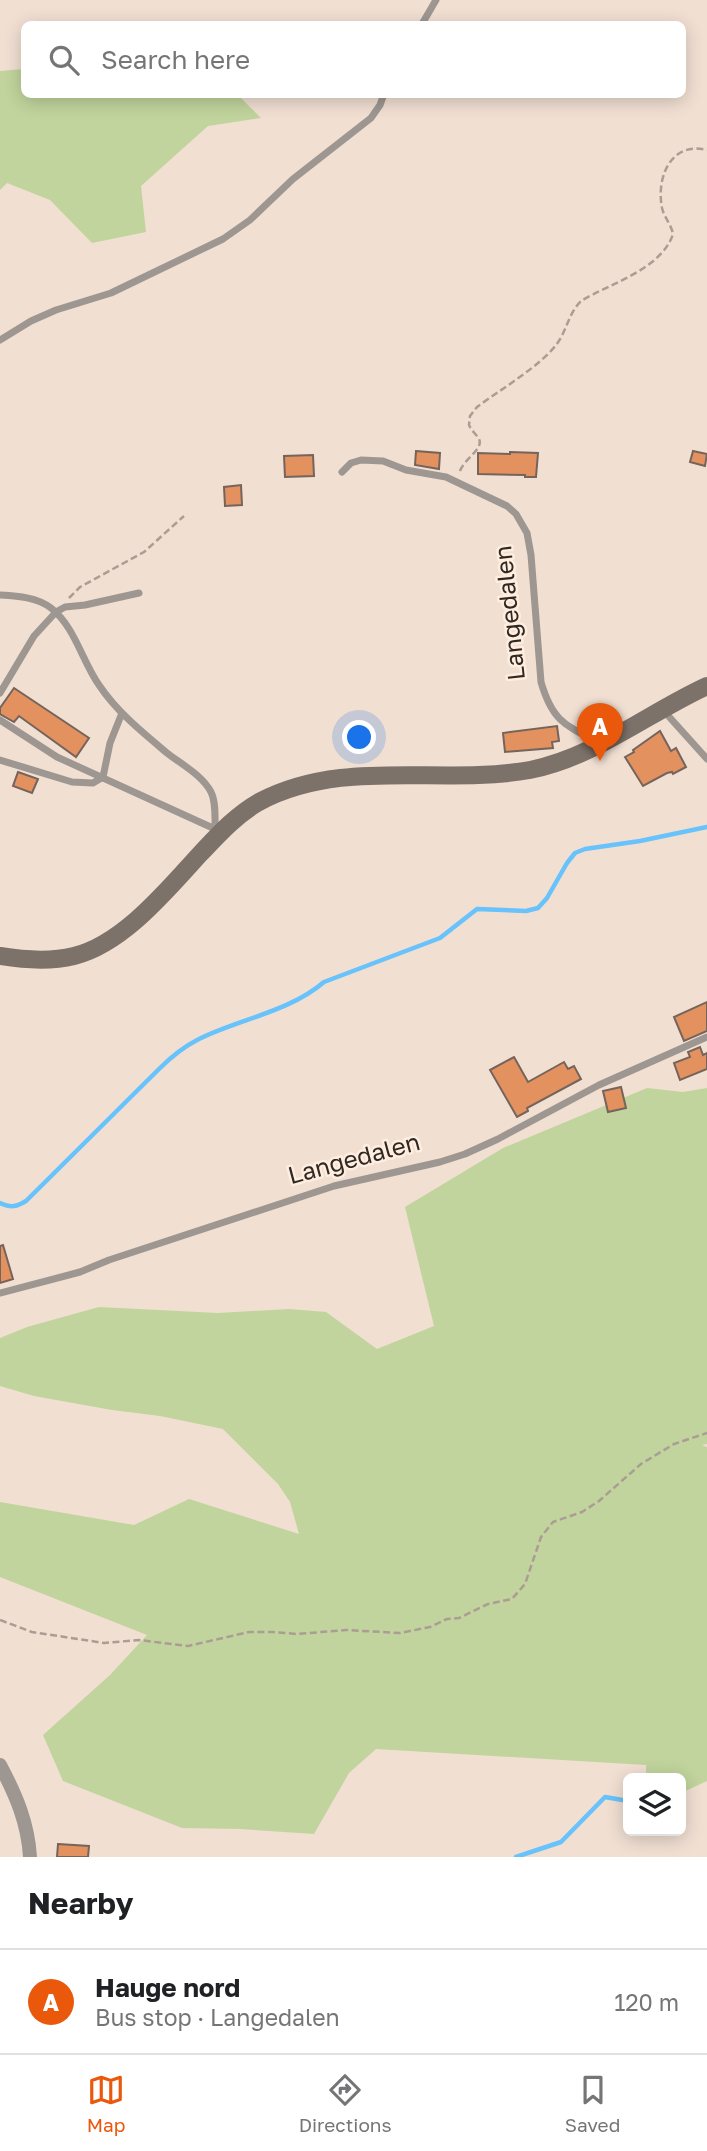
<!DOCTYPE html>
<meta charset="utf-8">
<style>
body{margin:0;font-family:"Golos Text",sans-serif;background:#f2f2f2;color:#202124}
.controls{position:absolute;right:21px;bottom:21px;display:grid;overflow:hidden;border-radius:10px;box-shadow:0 4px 18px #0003}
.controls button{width:63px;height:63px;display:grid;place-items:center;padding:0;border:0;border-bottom:2px solid #e0e0e0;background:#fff;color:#202124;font:35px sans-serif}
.you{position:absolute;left:360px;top:738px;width:24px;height:24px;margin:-18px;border:5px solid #fff;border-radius:50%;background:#1a73e8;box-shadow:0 0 0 10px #1a73e833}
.badge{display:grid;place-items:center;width:46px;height:46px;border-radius:50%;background:#ea580c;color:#fff;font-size:23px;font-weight:700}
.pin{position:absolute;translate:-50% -58px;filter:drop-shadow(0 2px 4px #0008)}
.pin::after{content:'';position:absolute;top:37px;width:24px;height:21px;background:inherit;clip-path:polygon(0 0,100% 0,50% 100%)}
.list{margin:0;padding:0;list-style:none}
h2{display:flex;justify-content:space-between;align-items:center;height:91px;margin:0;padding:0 28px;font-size:30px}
h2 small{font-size:23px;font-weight:400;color:#757577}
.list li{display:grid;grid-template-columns:46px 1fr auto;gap:21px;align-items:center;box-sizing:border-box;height:105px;padding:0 28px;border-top:2px solid #e0e0e0}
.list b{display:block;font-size:26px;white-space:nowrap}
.list p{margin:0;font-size:23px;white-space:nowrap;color:#757577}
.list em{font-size:23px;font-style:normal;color:#757577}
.icon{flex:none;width:38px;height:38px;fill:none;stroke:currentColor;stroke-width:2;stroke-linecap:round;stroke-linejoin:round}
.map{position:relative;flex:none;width:707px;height:1857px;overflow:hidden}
.search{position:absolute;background:#fff;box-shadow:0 4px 18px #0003;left:21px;right:21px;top:21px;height:77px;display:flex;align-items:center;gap:18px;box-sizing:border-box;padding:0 24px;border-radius:10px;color:#757577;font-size:26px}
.sheet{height:196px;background:#fff}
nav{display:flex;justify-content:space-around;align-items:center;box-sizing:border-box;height:98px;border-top:2px solid #e0e0e0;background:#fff;font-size:19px;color:#757577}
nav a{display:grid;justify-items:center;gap:4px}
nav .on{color:#ea580c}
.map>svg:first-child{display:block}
.green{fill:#c1d49d}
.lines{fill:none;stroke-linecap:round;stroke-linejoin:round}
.stream{stroke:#68c2fb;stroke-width:4.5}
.building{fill:#e49160;stroke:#75645b;stroke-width:2}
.path{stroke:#ab9d93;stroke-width:2.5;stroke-dasharray:7 3.5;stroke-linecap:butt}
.lane{stroke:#9e9791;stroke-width:7}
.street{stroke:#9e9791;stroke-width:14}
.secondary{stroke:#7d726a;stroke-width:18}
.labels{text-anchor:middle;stroke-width:5;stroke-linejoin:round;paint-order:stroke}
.street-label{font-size:24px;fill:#2f2924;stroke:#ffeddf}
</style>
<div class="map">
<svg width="707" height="1857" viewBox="0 0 707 1857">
<rect width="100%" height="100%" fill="#f1dfd2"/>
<!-- green -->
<path class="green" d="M 24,69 L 24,94 L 238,95 L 261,118 L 208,126 L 141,186 L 146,232 L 92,243 L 50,200 L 7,183 L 0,190 L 0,71 Z
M 647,1088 L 683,1092 L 707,1088 L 707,1444 L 702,1445 L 707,1447 L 707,1781 L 681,1793 L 681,1778 L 646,1778 L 646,1765 L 376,1749 L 349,1773 L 314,1834 L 241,1829 L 182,1828 L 63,1781 L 43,1735 L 110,1675 L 147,1635 L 0,1577 L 0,1502 L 134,1525 L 189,1499 L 299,1534 L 290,1502 L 278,1484 L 223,1429 L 160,1416 L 112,1410 L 34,1396 L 0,1386 L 0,1338 L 27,1327 L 99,1307 L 218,1313 L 289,1309 L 326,1312 L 377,1349 L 434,1326 L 405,1207 L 503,1148 Z"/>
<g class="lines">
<!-- stream -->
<path class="stream" d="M 0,1203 C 11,1208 16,1207 26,1201 L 159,1069 C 171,1057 183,1047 199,1039 C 239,1019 289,1012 324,982 L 440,938 L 477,909 L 526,911 L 538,908 L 547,898 L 567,863 L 575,853 L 585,849 L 640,841 L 707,827
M 516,1857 L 561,1842 L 605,1797 L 628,1801"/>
</g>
<!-- building -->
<path class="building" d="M 416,451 L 440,453 L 439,469 L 415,465 Z
M 693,451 L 707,454 L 705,466 L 690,462 Z
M 510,452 L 538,453 L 536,477 L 525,477 L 525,475 L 478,474 L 478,453 L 510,454 Z
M 313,455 L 314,476 L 285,477 L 284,456 Z
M 241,485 L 242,505 L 225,506 L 224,487 Z
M 14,688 L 89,738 L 76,757 L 19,716 L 14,722 L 0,714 L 0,708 Z
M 557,726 L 559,741 L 552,742 L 553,748 L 505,752 L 503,733 Z
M 660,731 L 671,751 L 676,748 L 686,767 L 673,774 L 672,772 L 667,773 L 643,786 L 625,757 L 634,752 L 633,750 Z
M 18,772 L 38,779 L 32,793 L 13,786 Z
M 707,1002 L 707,1031 L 684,1041 L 674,1017 Z
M 700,1047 L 703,1055 L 707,1053 L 707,1069 L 680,1080 L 674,1063 L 690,1057 L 688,1052 Z
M 514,1057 L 528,1082 L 564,1062 L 568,1069 L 574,1066 L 581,1079 L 527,1108 L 528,1111 L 517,1117 L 490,1070 Z
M 621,1087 L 626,1108 L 608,1112 L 603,1091 Z
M 3,1245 L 13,1279 L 0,1283 L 0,1246 Z
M 58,1844 L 89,1846 L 88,1857 L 57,1857 Z"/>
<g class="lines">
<!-- path -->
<path class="path" d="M 460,471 C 464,459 484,449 479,439 C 476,434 471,430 469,425 L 470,416 L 477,407 C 501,389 539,367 556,345 C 567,331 568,314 581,301 C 609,284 662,269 673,234 C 671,224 664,217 662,208 C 656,177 671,141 707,150
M 69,598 L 80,587 L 144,552 L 184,516
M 0,1620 L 32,1632 L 104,1643 L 139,1640 L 188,1646 L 249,1632 L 272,1632 L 297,1634 L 346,1630 L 400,1633 L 430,1627 L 447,1619 L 459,1618 L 488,1604 L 512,1599 L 525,1584 L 541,1537 L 553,1522 L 582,1512 L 599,1501 L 641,1464 L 674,1444 L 707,1433"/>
<!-- lane -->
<path class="lane" d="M 422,24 L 436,0
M 0,340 L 31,321 L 56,310 L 111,293 L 223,239 L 250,220 L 293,179 L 371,118 L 380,105 L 384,94
M 342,472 L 351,463 L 361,460 L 383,461 L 406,470 L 446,477 L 507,506 L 516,514 L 527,533 L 531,555 L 541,682 C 552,720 564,725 598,742
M 0,595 C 17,596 37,597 51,608 C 75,627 82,661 99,685 C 117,712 142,732 167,753 C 181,764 202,775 211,792 C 216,802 215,817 215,829 L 219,833
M 0,693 L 34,636 L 56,612 L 65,607 L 85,605 L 139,593
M 663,710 L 707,759
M 0,720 L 57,757 L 215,829
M 0,760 L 72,782 L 93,783 L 103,777 L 110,743 L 122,713
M 0,1293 L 80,1272 L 109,1260 L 334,1186 L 440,1162 L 465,1154 L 498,1139 L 599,1085 L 707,1037"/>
<!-- street -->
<path class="street" d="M 0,1765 C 16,1795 28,1823 30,1857"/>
<!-- secondary -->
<path class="secondary" d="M 0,956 C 24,960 50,962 74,956 C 123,944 167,890 200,854 C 218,835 236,815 259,802 C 343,757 441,786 530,770 C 595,757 648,713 707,686"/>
</g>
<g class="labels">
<!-- street labels -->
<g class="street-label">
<text transform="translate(510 613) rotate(-96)" y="8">Langedalen</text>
<text transform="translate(354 1159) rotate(-15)" y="8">Langedalen</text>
</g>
</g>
</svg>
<div class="controls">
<button><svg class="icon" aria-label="layers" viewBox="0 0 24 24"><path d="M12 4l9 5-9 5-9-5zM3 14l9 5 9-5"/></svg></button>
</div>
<div class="you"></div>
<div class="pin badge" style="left:600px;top:761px">A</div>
<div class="search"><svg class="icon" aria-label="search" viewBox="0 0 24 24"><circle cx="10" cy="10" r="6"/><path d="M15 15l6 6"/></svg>Search here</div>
</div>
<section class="sheet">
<h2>Nearby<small></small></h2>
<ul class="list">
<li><span class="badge">A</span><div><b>Hauge nord</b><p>Bus stop · Langedalen</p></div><em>120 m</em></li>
</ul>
</section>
<nav>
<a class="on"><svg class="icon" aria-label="map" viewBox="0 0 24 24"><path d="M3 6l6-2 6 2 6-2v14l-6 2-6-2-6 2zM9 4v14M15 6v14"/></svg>Map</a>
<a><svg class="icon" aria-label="directions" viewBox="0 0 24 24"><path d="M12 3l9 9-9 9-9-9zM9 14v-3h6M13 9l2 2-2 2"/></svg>Directions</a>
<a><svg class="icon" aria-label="saved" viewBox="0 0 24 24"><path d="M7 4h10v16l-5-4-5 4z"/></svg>Saved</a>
</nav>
